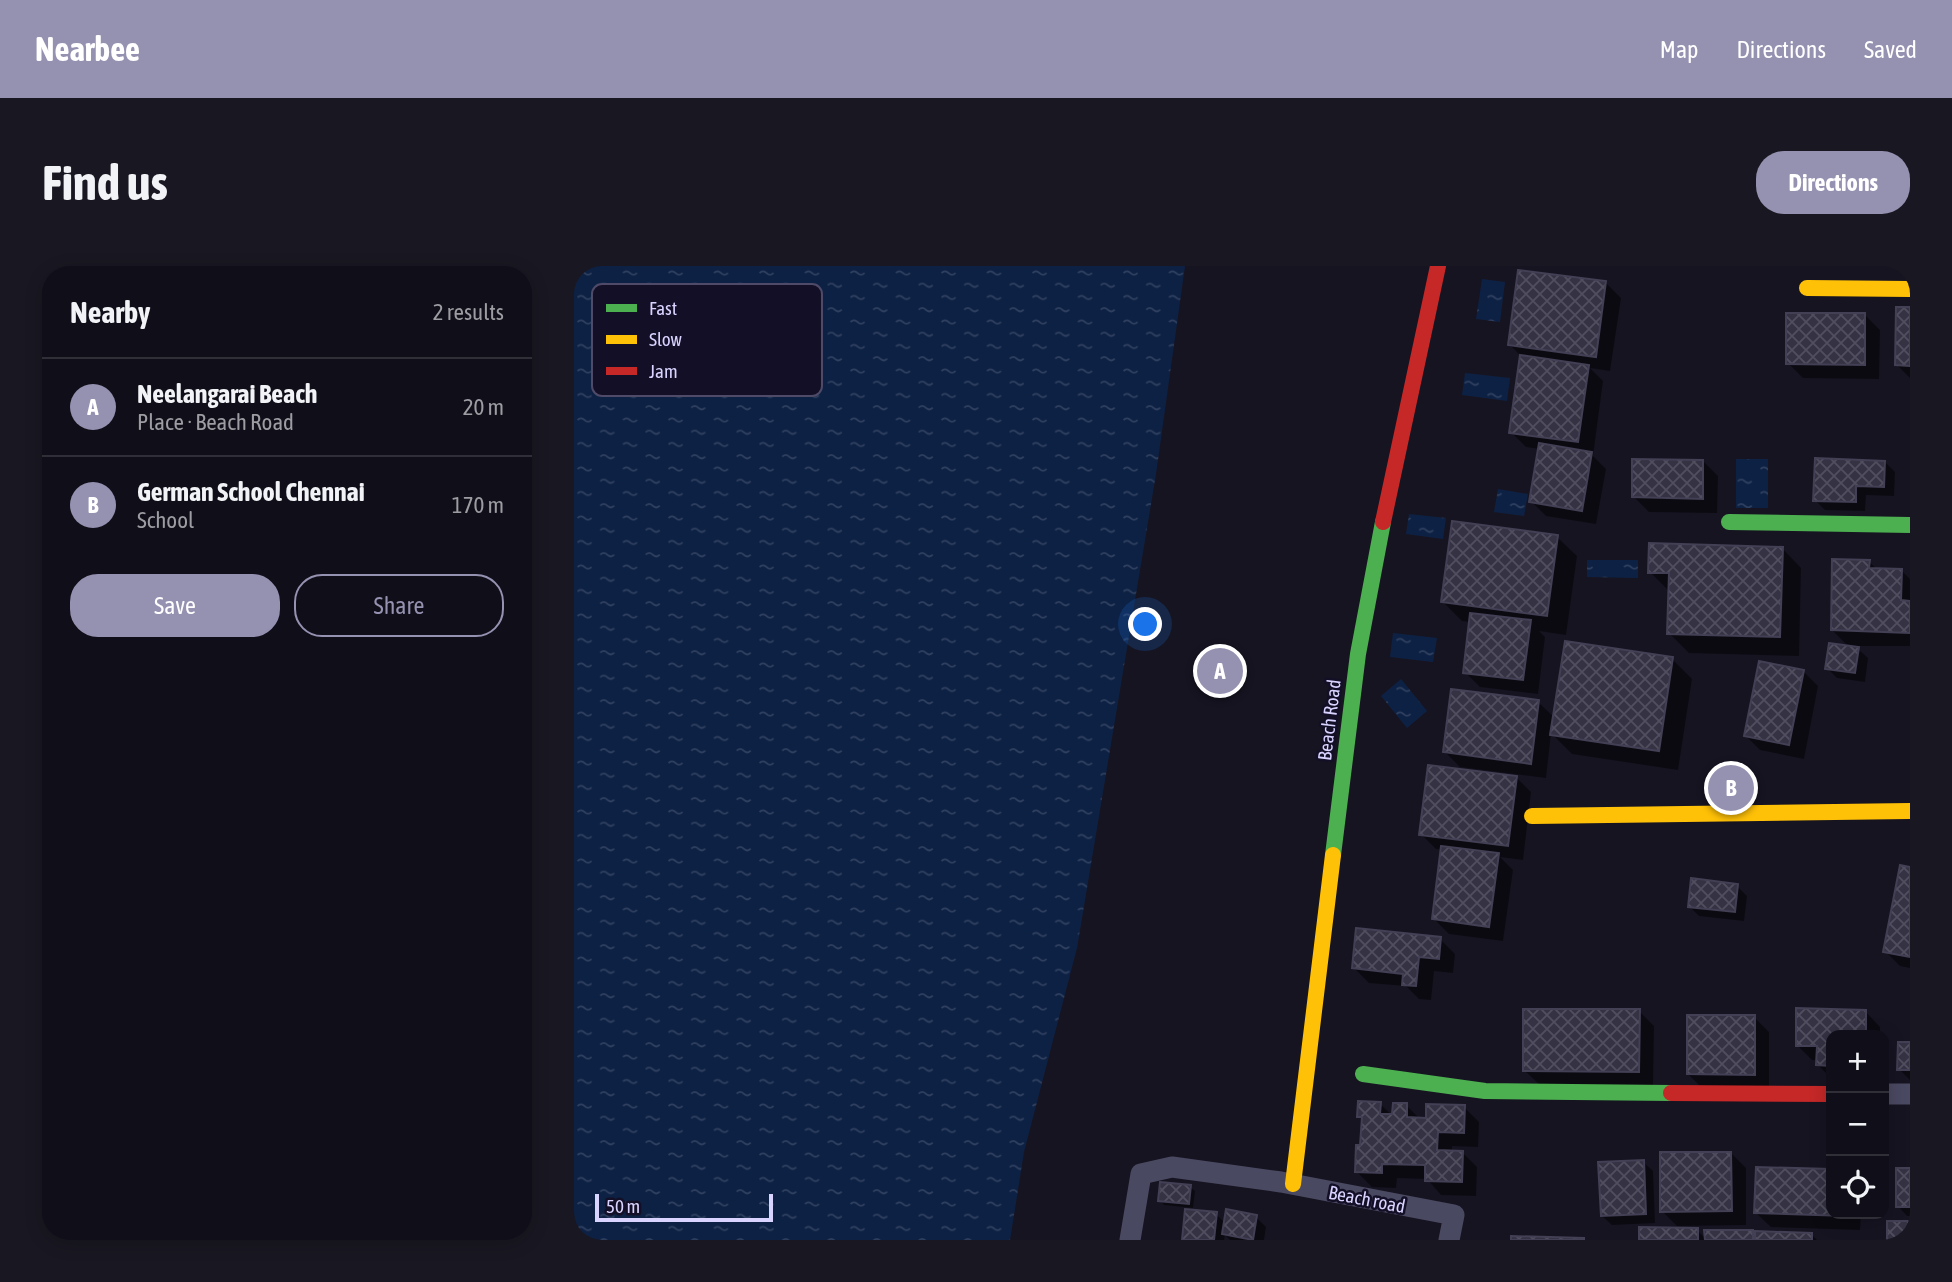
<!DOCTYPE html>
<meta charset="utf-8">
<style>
body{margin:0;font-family:"Asap Condensed",sans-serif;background:#191822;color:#f1f3f6}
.controls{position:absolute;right:21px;bottom:21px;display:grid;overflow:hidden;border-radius:14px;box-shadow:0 4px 18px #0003}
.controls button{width:63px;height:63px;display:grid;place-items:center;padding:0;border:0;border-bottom:2px solid #302f38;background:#100f19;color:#f1f3f6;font:35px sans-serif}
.scale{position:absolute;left:21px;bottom:18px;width:178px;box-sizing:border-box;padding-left:7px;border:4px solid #d9d4ff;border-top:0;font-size:19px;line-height:24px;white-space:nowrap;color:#d9d4ff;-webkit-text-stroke:5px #130f26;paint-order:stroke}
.you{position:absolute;left:572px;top:359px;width:24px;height:24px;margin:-18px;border:5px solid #fff;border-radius:50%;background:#1a73e8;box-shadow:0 0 0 10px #1a73e833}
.badge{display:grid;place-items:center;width:46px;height:46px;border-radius:50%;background:#9591b1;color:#fff;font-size:23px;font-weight:700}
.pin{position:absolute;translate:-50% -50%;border:4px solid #fff;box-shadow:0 2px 7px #0006}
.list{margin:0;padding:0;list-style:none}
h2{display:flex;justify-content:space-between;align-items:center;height:91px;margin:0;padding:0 28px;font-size:30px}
h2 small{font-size:23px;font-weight:400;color:#9c9ca2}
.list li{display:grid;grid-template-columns:46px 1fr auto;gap:21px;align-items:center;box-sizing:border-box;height:98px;padding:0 28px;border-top:2px solid #302f38}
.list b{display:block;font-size:26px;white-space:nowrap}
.list p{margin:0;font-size:23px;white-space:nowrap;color:#9c9ca2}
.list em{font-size:23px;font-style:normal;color:#9c9ca2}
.actions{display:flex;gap:14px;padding:21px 28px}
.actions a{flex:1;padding:16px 0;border:2px solid #9591b1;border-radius:28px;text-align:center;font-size:24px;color:#9591b1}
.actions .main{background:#9591b1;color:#fff}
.icon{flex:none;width:38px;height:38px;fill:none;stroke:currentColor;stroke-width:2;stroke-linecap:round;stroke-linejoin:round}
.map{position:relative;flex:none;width:1336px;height:974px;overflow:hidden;border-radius:28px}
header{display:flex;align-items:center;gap:42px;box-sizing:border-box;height:98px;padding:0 35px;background:#9591b1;color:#fff}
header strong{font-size:33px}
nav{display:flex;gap:38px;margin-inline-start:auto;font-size:24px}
.intro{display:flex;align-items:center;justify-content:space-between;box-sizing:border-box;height:168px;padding:0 42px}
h1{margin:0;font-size:49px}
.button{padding:18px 32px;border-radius:28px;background:#9591b1;color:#fff;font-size:24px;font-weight:700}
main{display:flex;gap:42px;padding:0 42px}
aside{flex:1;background:#100f19;border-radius:28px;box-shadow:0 4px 18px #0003}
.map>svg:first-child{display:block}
.water{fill:url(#water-ripples)}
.shadow{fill:#0007}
.building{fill:url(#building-cross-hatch);stroke:#433f54;stroke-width:2}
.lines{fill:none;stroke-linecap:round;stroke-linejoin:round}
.street{stroke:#4a4962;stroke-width:21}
.fast{stroke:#4caf50;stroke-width:16}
.slow{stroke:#ffc107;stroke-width:16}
.jam{stroke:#c62828;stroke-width:16}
.labels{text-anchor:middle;stroke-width:5;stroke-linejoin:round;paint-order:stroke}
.street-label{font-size:19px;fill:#d9d4ff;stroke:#130f26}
.key{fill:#130f26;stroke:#4e4a67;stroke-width:2}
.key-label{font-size:19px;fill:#d9d4ff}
</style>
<header>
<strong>Nearbee</strong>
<nav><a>Map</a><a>Directions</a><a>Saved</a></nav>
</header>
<div class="intro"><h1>Find us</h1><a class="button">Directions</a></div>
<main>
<aside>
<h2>Nearby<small>2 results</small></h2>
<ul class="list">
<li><span class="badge">A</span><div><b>Neelangarai Beach</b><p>Place · Beach Road</p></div><em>20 m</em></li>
<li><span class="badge">B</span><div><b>German School Chennai</b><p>School</p></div><em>170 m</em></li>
</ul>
<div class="actions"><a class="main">Save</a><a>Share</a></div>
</aside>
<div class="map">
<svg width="1336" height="974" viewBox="0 0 1336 974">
<defs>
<pattern id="water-ripples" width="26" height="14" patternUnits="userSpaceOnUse" patternTransform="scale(1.75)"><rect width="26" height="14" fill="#0d2144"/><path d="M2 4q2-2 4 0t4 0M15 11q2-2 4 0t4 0" fill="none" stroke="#304060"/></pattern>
<pattern id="building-cross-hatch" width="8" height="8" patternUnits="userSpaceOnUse" patternTransform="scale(1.75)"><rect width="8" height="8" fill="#343243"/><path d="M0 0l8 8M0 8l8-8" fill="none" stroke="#514f5f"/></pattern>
</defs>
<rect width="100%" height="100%" fill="#161421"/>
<!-- water -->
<path class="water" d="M 0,0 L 611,0 L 582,208 L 503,682 L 450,886 L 436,974 L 0,974 Z
M 908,13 L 931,16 L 926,56 L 902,53 Z
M 891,107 L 936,112 L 933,135 L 888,129 Z
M 1162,193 L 1194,193 L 1194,242 L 1162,242 Z
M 924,223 L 954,228 L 950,250 L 920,246 Z
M 835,248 L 872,252 L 869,273 L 832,268 Z
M 1013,294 L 1064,294 L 1064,312 L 1013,311 Z
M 819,367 L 863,372 L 859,396 L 816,391 Z
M 827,413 L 853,445 L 833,462 L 807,430 Z"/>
<!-- shadow -->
<path class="shadow" d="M 1032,17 L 1047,32 L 1036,105 L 1016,102 L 1029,115 L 1019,190 L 1032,203 L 1022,258 L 972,250 L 957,235 L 966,183 L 952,181 L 937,166 L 947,90 L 936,79 Z
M 1336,43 L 1336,112 L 1323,99 Z
M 1291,49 L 1306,64 L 1305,113 L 1229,112 L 1214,97 Z
M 1129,195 L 1144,210 L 1143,247 L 1075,246 L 1060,231 Z
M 1311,196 L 1321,206 L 1320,230 L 1292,229 L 1291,245 L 1251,244 L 1241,234 Z
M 983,271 L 1003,290 L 992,369 L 965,365 L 971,371 L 964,428 L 906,421 L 891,406 L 897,356 L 888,355 L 868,335 Z
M 1208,282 L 1227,302 L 1225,390 L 1115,387 L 1095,367 L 1096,326 L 1076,306 Z
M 1295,295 L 1303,304 L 1327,304 L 1336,313 L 1336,380 L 1274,380 L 1258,364 Z
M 1284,383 L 1294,392 L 1291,416 L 1263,412 L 1253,402 Z
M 1098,393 L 1118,413 L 1104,504 L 998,488 L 977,467 L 972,512 L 886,501 L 871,486 L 964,436 L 981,452 Z
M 1229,405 L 1244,420 L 1230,493 L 1186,484 L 1171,469 Z
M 943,512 L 957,526 L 949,594 L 926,591 L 939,604 L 929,675 L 875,668 L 860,653 L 869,584 L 862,583 L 847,568 Z
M 1336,603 L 1336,702 L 1326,700 L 1311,685 Z
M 1163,620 L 1173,630 L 1170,655 L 1125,650 L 1115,640 Z
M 866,673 L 881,688 L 879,707 L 860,705 L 857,734 L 845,733 L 832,720 L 795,717 L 780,702 Z
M 1065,745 L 1080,760 L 1079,820 L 966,819 L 951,805 Z
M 1292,746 L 1306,761 L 1306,769 L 1257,769 L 1257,812 L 1244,799 L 1244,794 L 1238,794 L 1223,779 Z
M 1180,751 L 1195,766 L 1195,823 L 1129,823 L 1114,808 Z
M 1336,778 L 1336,814 L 1325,803 Z
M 806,838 L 820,851 L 832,839 L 847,854 L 890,841 L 905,856 L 904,881 L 878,880 L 878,886 L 888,886 L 903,901 L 902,930 L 867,929 L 853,913 L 823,912 L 822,922 L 798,921 L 783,906 L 788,881 L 789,854 L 785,850 Z
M 1157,887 L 1172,902 L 1172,959 L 1103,960 L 1088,945 Z
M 1069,896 L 1079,905 L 1081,957 L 1038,959 L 1028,950 Z
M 1183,903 L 1257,905 L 1257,948 L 1287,948 L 1286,964 L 1197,961 L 1182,947 Z
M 1336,904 L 1336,950 L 1333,950 L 1324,940 Z
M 616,921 L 621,925 L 619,942 L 590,939 L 586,934 Z
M 642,948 L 651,957 L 682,951 L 692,961 L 690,974 L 656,974 L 651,969 L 650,974 L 611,974 Z
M 1123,964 L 1132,973 L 1178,966 L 1183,970 L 1238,969 L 1243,974 L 1066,974 Z"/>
<!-- building -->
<path class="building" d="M 944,4 L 1032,15 L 1022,91 L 934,79 Z
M 1322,41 L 1336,41 L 1336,100 L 1321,99 Z
M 1212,47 L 1291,47 L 1291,99 L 1212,98 Z
M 946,89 L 1015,99 L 1004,176 L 935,167 Z
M 965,177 L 1018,186 L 1008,245 L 955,236 Z
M 1241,192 L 1311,195 L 1310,221 L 1282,220 L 1282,236 L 1239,235 Z
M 1058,193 L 1129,194 L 1129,233 L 1058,231 Z
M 878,255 L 984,269 L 973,350 L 867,336 Z
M 1075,277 L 1209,281 L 1206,371 L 1093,368 L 1095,307 L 1074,307 Z
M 1258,293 L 1296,294 L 1295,302 L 1328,303 L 1327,334 L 1336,335 L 1336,367 L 1257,364 Z
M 896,347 L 957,354 L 949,414 L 889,407 Z
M 991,375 L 1099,391 L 1085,485 L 976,469 Z
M 1255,377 L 1285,381 L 1281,407 L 1251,403 Z
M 1185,395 L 1230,404 L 1215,479 L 1170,470 Z
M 877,423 L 965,434 L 957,498 L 869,486 Z
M 854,499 L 943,510 L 934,580 L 845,569 Z
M 867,580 L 925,587 L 915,661 L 858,653 Z
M 1326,599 L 1336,601 L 1336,691 L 1309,686 Z
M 1117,612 L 1164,618 L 1161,646 L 1114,641 Z
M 782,662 L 867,671 L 865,693 L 845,691 L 842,720 L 828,719 L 829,708 L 778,702 Z
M 1222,742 L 1292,744 L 1292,769 L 1257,769 L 1257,800 L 1242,799 L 1243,780 L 1222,780 Z
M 949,743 L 1066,743 L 1065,806 L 949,805 Z
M 1113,749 L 1181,749 L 1181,809 L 1113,808 Z
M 1324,776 L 1336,776 L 1336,804 L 1323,804 Z
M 784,835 L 807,836 L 806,848 L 818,848 L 819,837 L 833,837 L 833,851 L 852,852 L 852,838 L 891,839 L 890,867 L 864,866 L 863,884 L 889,885 L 888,916 L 851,915 L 851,899 L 808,898 L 808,907 L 781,906 L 782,879 L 786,879 L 788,851 L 783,851 Z
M 1086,886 L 1157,886 L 1158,945 L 1086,946 Z
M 1070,894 L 1072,948 L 1027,950 L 1024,896 Z
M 1182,901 L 1257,903 L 1257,948 L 1272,948 L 1272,950 L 1180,947 Z
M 1322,902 L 1336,902 L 1336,941 L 1322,941 Z
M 586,916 L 617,919 L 615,938 L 584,935 Z
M 611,943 L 643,946 L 640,974 L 608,974 Z
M 652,943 L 683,949 L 679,974 L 648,968 Z
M 1313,955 L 1336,955 L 1336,974 L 1313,974 Z
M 1065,961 L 1124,962 L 1124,974 L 1065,974 Z
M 1130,964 L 1179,964 L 1179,974 L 1131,974 Z
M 1181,965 L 1238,967 L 1238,974 L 1181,974 Z
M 937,970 L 1010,972 L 1010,974 L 937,974 Z"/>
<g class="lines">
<!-- street -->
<path class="street" d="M 1310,828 L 1336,828
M 556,974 L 567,908 L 598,901 L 707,916 L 880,949 L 875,974"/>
<!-- fast -->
<path class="fast" d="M 1155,256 L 1336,259
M 759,589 L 784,388 L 809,256
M 789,808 L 911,825 L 1097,827"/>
<!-- slow -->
<path class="slow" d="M 1233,22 L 1336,23
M 958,550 L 1336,545
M 719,918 L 759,589"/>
<!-- jam -->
<path class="jam" d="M 809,256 L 864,0
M 1097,827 L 1257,828"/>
</g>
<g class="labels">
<!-- street labels -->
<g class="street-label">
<text transform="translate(755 454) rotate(-83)" y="7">Beach Road</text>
<text transform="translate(793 933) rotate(11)" y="7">Beach road</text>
</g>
</g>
<!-- legend -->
<rect x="18" y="18" width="230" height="112" rx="10" class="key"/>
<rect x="32" y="38" width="31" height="8" fill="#4caf50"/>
<rect x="32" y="69" width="31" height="9" fill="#ffc107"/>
<rect x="32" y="101" width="31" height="8" fill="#c62828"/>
<g class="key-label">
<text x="75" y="49">Fast</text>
<text x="75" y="80">Slow</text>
<text x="75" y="112">Jam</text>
</g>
</svg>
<div class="controls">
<button>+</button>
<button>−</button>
<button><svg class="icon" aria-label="locate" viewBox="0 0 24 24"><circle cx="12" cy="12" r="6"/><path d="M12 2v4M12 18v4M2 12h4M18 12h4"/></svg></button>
</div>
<div class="scale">50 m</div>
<div class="you"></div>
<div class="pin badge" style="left:646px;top:405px">A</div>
<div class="pin badge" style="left:1157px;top:522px">B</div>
</div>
</main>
